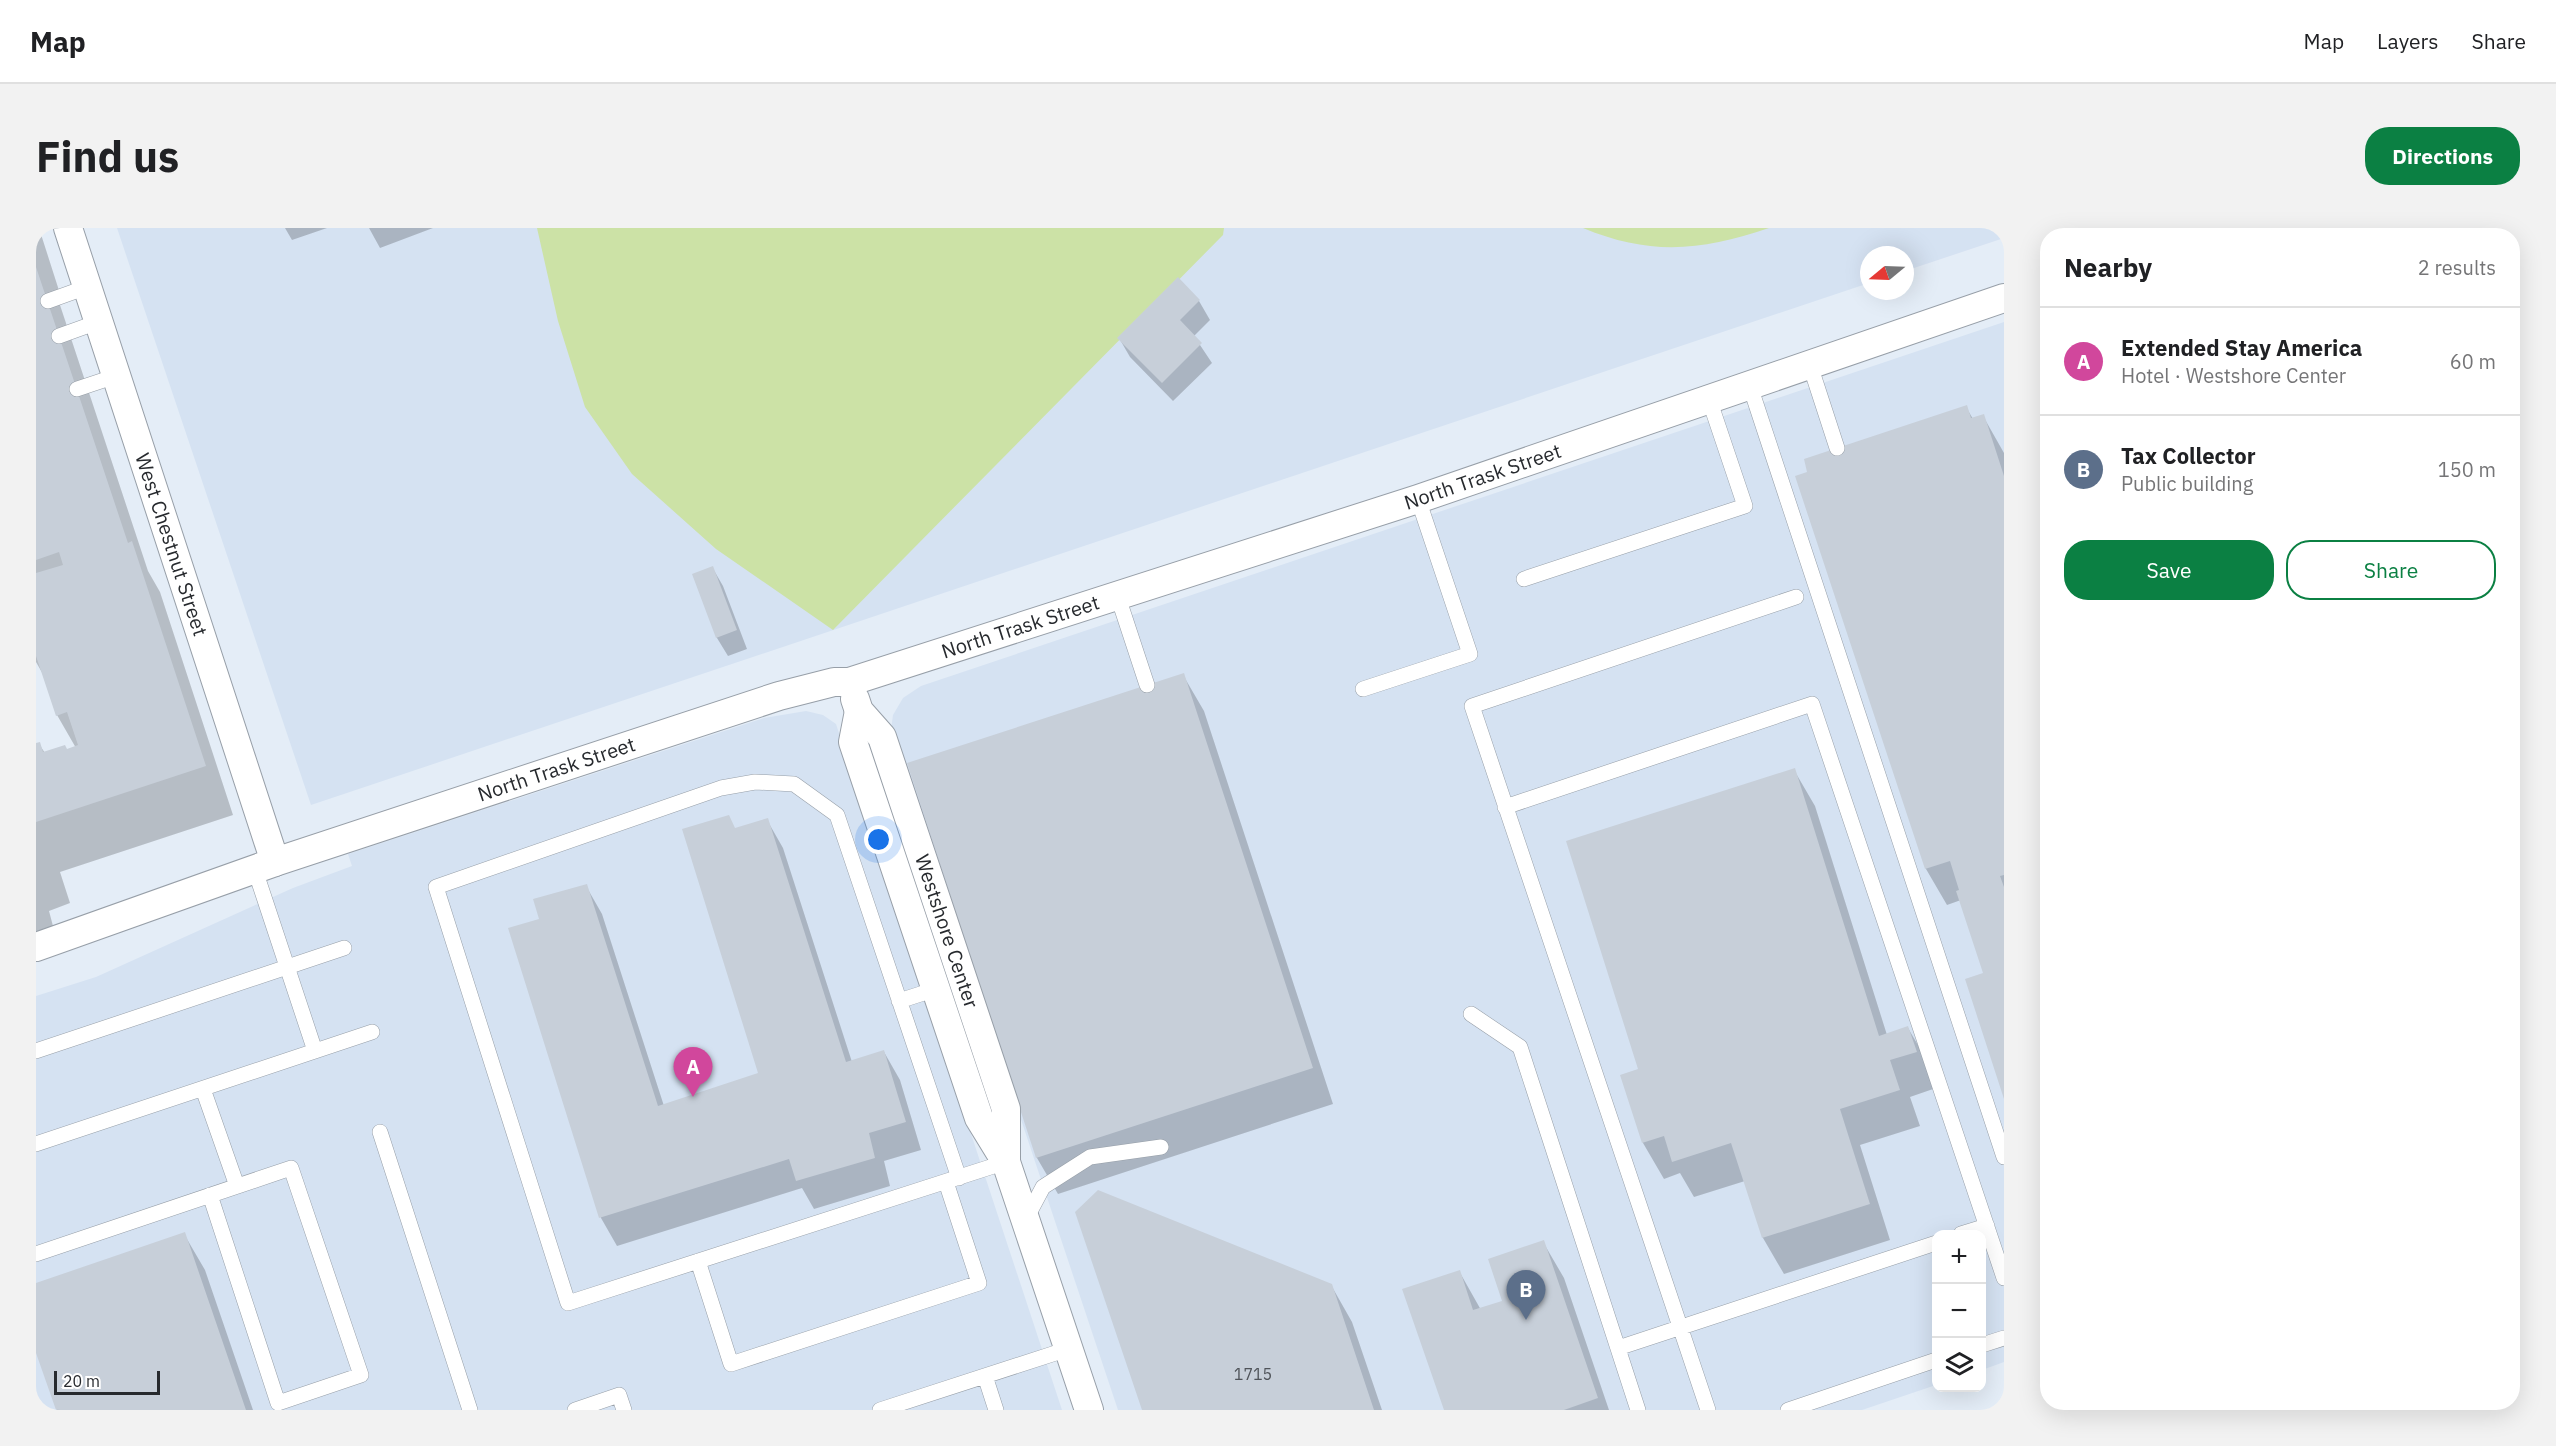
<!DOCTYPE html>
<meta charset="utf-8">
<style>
body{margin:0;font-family:"IBM Plex Sans",sans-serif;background:#f2f2f2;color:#202124}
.controls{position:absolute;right:18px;bottom:18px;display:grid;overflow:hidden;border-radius:12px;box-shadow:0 6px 24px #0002}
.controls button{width:54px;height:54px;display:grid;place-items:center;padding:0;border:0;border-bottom:2px solid #e0e0e0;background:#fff;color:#202124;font:30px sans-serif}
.compass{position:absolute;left:1824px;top:18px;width:54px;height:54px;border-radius:50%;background:#fff;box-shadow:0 6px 24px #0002;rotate:251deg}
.scale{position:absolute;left:18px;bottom:15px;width:106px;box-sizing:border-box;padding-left:6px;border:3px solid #272a2e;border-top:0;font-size:16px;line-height:21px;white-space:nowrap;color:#272a2e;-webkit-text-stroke:4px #fff;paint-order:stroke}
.you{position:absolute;left:843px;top:612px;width:21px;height:21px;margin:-15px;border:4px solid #fff;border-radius:50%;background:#1a73e8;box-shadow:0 0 0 9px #1a73e833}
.badge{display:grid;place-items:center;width:39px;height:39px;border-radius:50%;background:#0b8043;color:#fff;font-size:20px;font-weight:700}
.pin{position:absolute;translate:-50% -50px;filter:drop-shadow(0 2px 3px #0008)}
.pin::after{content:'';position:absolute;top:32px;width:21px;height:18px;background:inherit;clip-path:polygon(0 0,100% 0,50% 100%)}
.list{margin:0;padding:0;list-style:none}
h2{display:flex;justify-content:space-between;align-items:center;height:78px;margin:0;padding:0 24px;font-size:26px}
h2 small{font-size:20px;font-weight:400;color:#757577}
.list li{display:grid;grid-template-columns:39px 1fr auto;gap:18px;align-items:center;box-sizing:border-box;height:108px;padding:0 24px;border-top:2px solid #e0e0e0}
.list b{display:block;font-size:22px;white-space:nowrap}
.list p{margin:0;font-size:20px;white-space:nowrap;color:#757577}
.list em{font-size:20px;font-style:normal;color:#757577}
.actions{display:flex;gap:12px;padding:18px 24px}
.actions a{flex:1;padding:14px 0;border:2px solid #0b8043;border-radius:24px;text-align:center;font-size:21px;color:#0b8043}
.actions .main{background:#0b8043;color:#fff}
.icon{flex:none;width:33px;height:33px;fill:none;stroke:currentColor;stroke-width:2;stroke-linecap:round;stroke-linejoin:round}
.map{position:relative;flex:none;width:1968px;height:1182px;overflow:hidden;border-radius:24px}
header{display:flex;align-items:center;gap:36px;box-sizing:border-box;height:84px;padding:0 30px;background:#fff;border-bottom:2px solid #e0e0e0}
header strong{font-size:28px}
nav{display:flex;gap:33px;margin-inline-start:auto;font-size:21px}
.intro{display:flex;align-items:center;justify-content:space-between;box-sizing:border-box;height:144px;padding:0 36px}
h1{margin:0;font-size:42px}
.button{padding:15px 27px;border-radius:24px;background:#0b8043;color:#fff;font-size:21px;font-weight:700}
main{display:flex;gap:36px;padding:0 36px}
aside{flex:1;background:#fff;border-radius:24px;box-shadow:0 6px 24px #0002}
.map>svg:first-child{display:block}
.built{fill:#d5e2f2}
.green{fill:#cce2a6}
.shadow{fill:#0003}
.building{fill:#c7cfd9}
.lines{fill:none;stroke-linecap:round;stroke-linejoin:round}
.lane-casing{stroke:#979fa8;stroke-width:16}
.street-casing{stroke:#979fa8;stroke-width:30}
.lane{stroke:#fff;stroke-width:15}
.street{stroke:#fff;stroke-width:28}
.labels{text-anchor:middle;stroke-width:4.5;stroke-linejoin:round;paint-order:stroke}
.number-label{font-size:16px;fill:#4f5359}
.street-label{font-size:20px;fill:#272a2e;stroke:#fff}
</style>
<header>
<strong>Map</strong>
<nav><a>Map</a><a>Layers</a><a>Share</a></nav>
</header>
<div class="intro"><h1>Find us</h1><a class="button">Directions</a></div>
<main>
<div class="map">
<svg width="1968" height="1182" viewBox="0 0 1968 1182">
<rect width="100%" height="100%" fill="#e4edf7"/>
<!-- built -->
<path class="built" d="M 81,0 L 1968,0 L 1968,10 L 1869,43 L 1869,27 L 1833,27 L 1833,55 L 275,577 Z
M 1968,94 L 1968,1134 L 1946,1142 L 1946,1006 L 1900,1006 L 1900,1157 L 1826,1182 L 1082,1182 L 855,502 L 857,487 L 867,470 L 885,458 Z
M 770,483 L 787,487 L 800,496 L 1026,1182 L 0,1182 L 0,768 L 60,749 L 257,660 L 316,638 L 312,626 L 728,490 Z"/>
<!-- green -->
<path class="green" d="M 501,0 L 1188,0 L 1187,7 L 797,402 L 680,321 L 596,246 L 549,179 L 522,93 Z
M 1547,0 L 1733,0 C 1666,23 1614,28 1547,0 Z"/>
<!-- shadow -->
<path class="shadow" d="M 0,0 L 3,0 L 27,75 L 23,74 L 112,343 L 124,364 L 197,587 L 24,644 L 34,675 L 13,683 L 17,698 L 0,704 L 0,517 L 3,516 L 9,525 L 40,520 L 21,487 L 8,448 L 0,434 Z
M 249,0 L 291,0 L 256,12 Z
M 397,0 L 344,20 L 333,0 Z
M 1142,51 L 1163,73 L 1174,92 L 1158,108 L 1176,135 L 1137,173 L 1094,129 L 1083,110 Z
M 1930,179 L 1937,191 L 1947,188 L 1968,225 L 1968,868 L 1948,746 L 1925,672 L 1911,677 L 1890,641 L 1761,249 Z
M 676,339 L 687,358 L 711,421 L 692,428 L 681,410 L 657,347 Z
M 1147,447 L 1168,483 L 1297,876 L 1022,966 L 1001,930 L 872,536 Z
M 1758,542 L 1779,578 L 1851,807 L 1872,800 L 1893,836 L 1900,860 L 1874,869 L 1884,898 L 1824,917 L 1854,1012 L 1748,1046 L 1727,1010 L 1709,953 L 1658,969 L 1644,945 L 1628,951 L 1607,915 L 1604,842 Z
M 731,592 L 747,620 L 816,834 L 848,824 L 864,852 L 885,922 L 848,933 L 854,958 L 778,981 L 766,960 L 581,1018 L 565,990 L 474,701 L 505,692 L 550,658 L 566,686 L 628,878 L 724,846 L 699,601 Z
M 148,1006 L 169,1042 L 217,1182 L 21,1182 L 0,1120 L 0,1056 Z
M 1507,1014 L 1528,1050 L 1573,1182 L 1409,1182 L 1423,1043 L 1445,1082 L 1468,1074 Z
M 1295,1057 L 1316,1094 L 1346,1182 L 1108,1182 Z"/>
<!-- building -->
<path class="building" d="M 0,39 L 92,315 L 96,313 L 170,538 L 0,594 L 0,515 L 4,514 L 7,524 L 29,517 L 31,521 L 42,517 L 31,484 L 20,488 L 0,428 L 0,345 L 27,337 L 23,324 L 0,332 Z
M 1142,49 L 1164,72 L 1144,92 L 1166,115 L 1126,155 L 1081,110 Z
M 1931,177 L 1935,190 L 1948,186 L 1968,248 L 1968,647 L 1964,648 L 1968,659 L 1968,871 L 1929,751 L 1947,745 L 1920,663 L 1923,662 L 1914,633 L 1889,641 L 1759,248 L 1771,244 L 1768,231 Z
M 677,338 L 701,402 L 680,410 L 656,346 Z
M 1148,445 L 1277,840 L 1000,930 L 871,535 Z
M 1759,540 L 1843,808 L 1872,798 L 1881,824 L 1854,832 L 1864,862 L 1804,881 L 1834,976 L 1726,1010 L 1695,915 L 1636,934 L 1628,908 L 1606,915 L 1584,847 L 1602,841 L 1530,613 Z
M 693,587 L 699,600 L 732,590 L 810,834 L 848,822 L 870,894 L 833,905 L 839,930 L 760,953 L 753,931 L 563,990 L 472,700 L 503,691 L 497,671 L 551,656 L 622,878 L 722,845 L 646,601 Z
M 1062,962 L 1296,1056 L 1338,1182 L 1106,1182 L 1039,984 Z
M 149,1004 L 210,1182 L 20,1182 L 0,1125 L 0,1055 Z
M 1508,1012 L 1562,1170 L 1528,1182 L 1408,1182 L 1366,1061 L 1424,1042 L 1437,1082 L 1466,1073 L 1452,1031 Z"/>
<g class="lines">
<!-- lane casing -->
<g class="lane-casing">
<path id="lane" d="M 12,73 L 51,59
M 23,108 L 62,94
M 1774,137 L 1801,220
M 1714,158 L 1968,929
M 41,161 L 80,148
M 1488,351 L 1709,278 L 1673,171
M 1082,369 L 1111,457
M 1327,461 L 1434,426 L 1382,271
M 1469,579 L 1776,476 L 1968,1050
M 219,642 L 279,823
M 863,773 L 900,761
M 1435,786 L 1484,819 L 1602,1182
M 0,823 L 308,720
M 167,861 L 201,958
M 344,904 L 434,1182
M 0,916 L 336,804
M 923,950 L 801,587 L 758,556 L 719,554 L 685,560 L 400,659 L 532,1075 L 970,934
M 990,991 L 1007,959 L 1054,929 L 1125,919
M 1925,1006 L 1951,998
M 0,1026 L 255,940 L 325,1147 L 242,1175 L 174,967
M 662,1033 L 695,1136 L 943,1055 L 910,954
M 1946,1117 L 1968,1110
M 1582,1120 L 1900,1015
M 949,1148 L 960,1182
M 539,1182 L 583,1167 L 588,1182
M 844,1182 L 1032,1121
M 1672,1182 L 1436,478 L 1760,369
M 1752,1182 L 1900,1132"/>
</g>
<!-- street casing -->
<g class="street-casing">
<g id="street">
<path id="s1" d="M 32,0 L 239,634"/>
<path id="s2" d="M 819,471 L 823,483 L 846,509 L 970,881 L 970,934"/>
<path d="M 823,483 L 817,514 L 943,890 L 970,934 L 1053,1182"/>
<path id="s3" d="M 0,719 L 239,634 L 743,468 L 798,454 L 813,454 L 1382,271 L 1968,70"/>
</g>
</g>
<!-- lane -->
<use href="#lane" class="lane"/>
<!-- street -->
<use href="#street" class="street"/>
</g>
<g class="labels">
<!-- number labels -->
<g class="number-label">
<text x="1217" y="1152">1715</text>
</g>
<!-- street labels -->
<g class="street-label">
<text dy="7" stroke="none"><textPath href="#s3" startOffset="1522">North Trask Street</textPath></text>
<text dy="7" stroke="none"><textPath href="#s1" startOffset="333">West Chestnut Street</textPath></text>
<text dy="7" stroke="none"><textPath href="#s3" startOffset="1036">North Trask Street</textPath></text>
<text dy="7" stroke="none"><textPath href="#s3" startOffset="550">North Trask Street</textPath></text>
<text dy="7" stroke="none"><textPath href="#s2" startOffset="252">Westshore Center</textPath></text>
</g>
</g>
</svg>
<div class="controls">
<button>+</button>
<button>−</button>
<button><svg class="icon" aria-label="layers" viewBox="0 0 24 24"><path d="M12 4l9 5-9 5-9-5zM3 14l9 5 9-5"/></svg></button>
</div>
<svg class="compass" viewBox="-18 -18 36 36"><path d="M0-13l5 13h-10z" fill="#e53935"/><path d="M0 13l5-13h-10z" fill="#757577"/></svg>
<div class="scale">20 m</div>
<div class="you"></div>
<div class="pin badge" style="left:657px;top:869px;background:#d1479c">A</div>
<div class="pin badge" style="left:1490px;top:1092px;background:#5c6f8a">B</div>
</div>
<aside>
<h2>Nearby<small>2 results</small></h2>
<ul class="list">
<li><span class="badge" style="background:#d1479c">A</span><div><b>Extended Stay America</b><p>Hotel · Westshore Center</p></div><em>60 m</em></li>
<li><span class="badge" style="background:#5c6f8a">B</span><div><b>Tax Collector</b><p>Public building</p></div><em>150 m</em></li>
</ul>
<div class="actions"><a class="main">Save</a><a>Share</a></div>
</aside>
</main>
